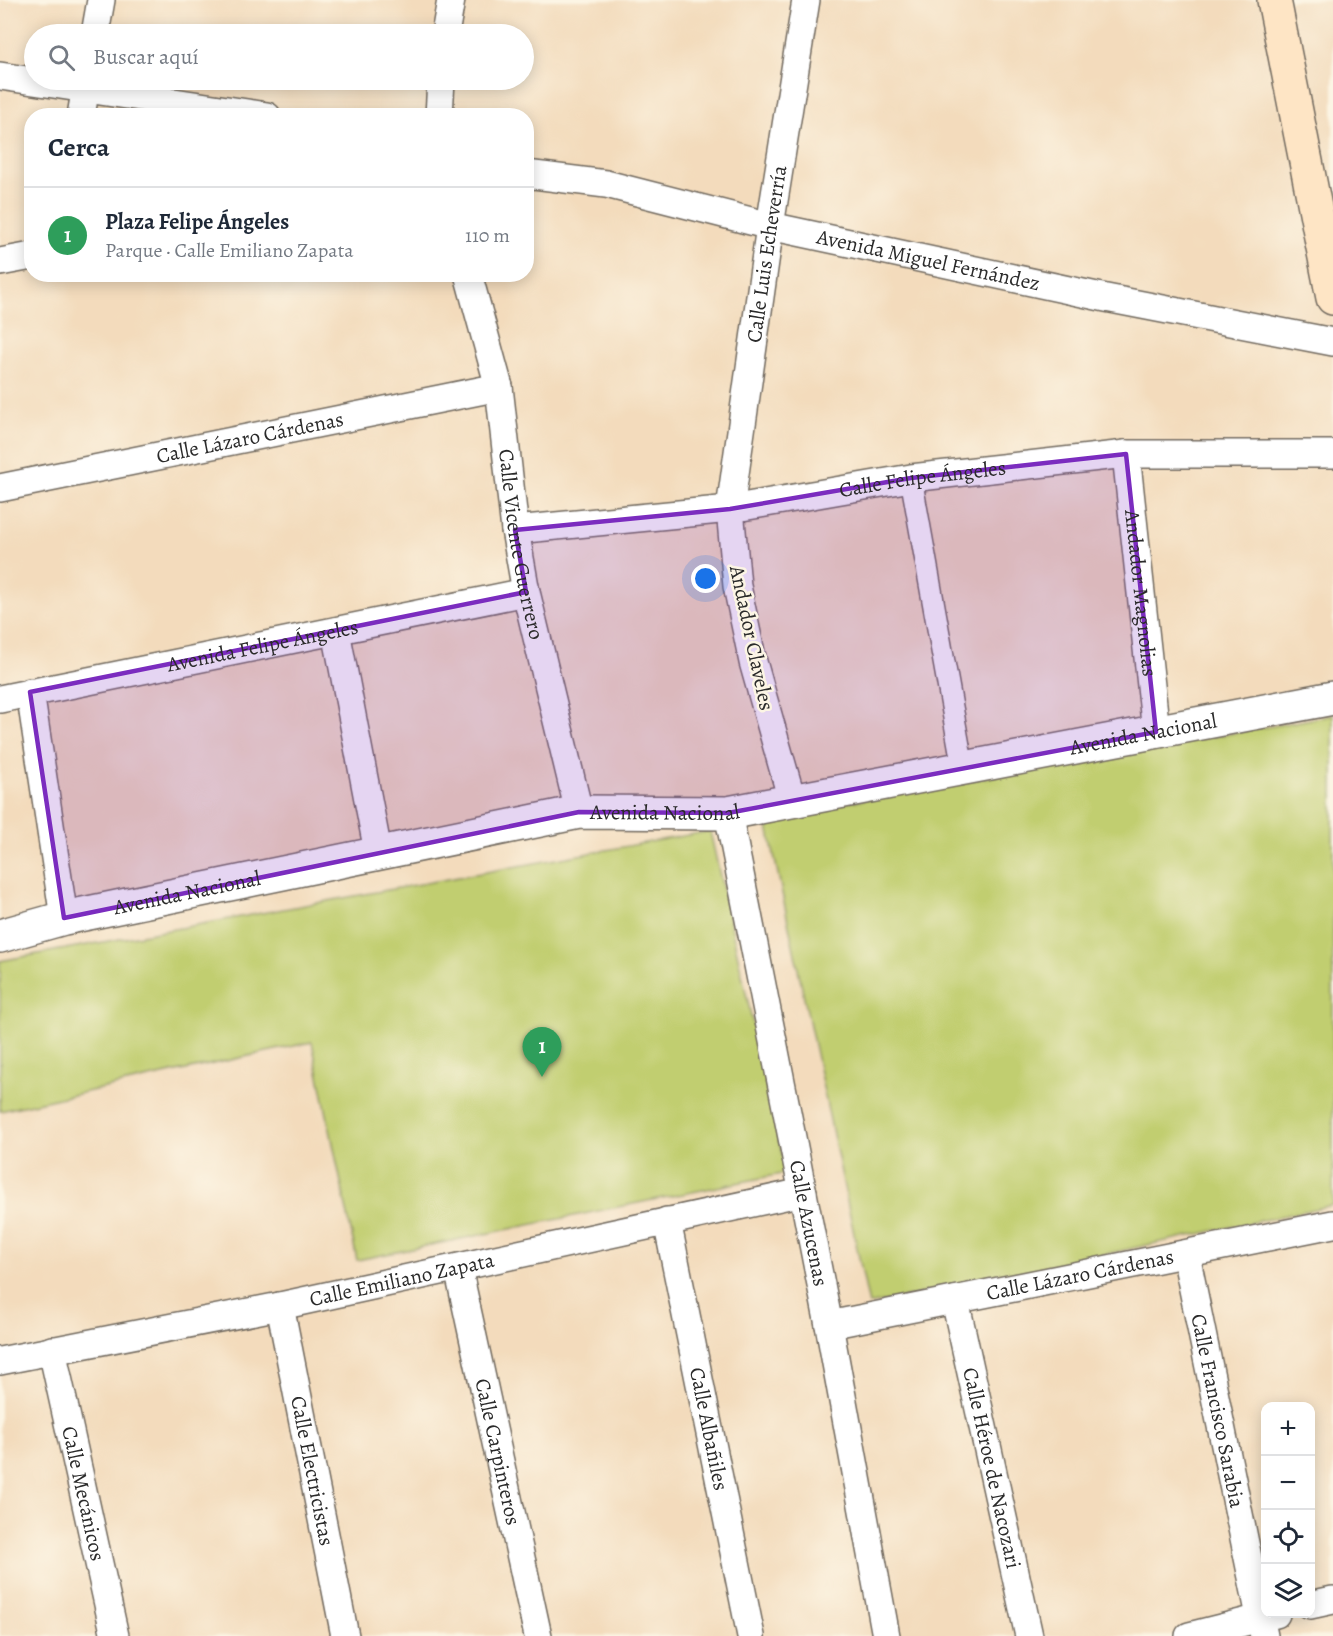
<!DOCTYPE html>
<html lang="es">
<meta charset="utf-8">
<style>
body{margin:0;font-family:Alegreya,serif;background:#f6f6f7;color:#1f2937}
.controls{position:absolute;right:18px;bottom:18px;display:grid;overflow:hidden;border-radius:12px;box-shadow:0 3px 15px #0003}
.controls button{width:54px;height:54px;display:grid;place-items:center;padding:0;border:0;border-bottom:2px solid #e0e1e3;background:#fff;color:#1f2937;font:30px sans-serif}
.you{position:absolute;left:706px;top:579px;width:21px;height:21px;margin:-15px;border:4px solid #fff;border-radius:50%;background:#1a73e8;box-shadow:0 0 0 9px #1a73e833}
.badge{display:grid;place-items:center;width:39px;height:39px;border-radius:50%;background:#0f766e;color:#fff;font-size:20px;font-weight:700}
.pin{position:absolute;translate:-50% -50px;filter:drop-shadow(0 2px 3px #0008)}
.pin::after{content:'';position:absolute;top:32px;width:21px;height:18px;background:inherit;clip-path:polygon(0 0,100% 0,50% 100%)}
.list{margin:0;padding:0;list-style:none}
h2{display:flex;justify-content:space-between;align-items:center;height:78px;margin:0;padding:0 24px;font-size:26px}
h2 small{font-size:20px;font-weight:400;color:#747a83}
.list li{display:grid;grid-template-columns:39px 1fr auto;gap:18px;align-items:center;box-sizing:border-box;height:96px;padding:0 24px;border-top:2px solid #e0e1e3}
.list b{display:block;font-size:22px;white-space:nowrap}
.list p{margin:0;font-size:20px;white-space:nowrap;color:#747a83}
.list em{font-size:20px;font-style:normal;color:#747a83}
.icon{flex:none;width:33px;height:33px;fill:none;stroke:currentColor;stroke-width:2;stroke-linecap:round;stroke-linejoin:round}
.map{position:relative;flex:none;width:1333px;height:1636px;overflow:hidden}
.search{position:absolute;background:#fff;box-shadow:0 3px 15px #0003;left:24px;top:24px;width:510px;height:66px;display:flex;align-items:center;gap:15px;box-sizing:border-box;padding:0 21px;border-radius:33px;color:#747a83;font-size:22px}
.panel{position:absolute;background:#fff;box-shadow:0 3px 15px #0003;left:24px;top:108px;width:510px;height:174px;border-radius:24px}
.map>svg:first-child{display:block}
.green{fill:#c1ce70;stroke:#767c4e;stroke-width:1.5}
.lines{fill:none;stroke-linecap:round;stroke-linejoin:round}
.pedestrian-casing{stroke:#71695e;stroke-width:24}
.minor-casing{stroke:#71695e;stroke-width:30}
.tertiary-casing{stroke:#71695e;stroke-width:36}
.secondary-casing{stroke:#71695e;stroke-width:36}
.pedestrian{stroke:#fff;stroke-width:21}
.minor{stroke:#fff;stroke-width:27}
.tertiary{stroke:#fff;stroke-width:33}
.secondary{stroke:#fee5c5;stroke-width:33}
.marked{fill:#7b2cbf;fill-opacity:0.2;stroke:#7b2cbf;stroke-width:4.5;stroke-linejoin:round}
.labels{text-anchor:middle;stroke-width:5;stroke-linejoin:round;paint-order:stroke}
.street-label{font-size:21px;fill:#2b2b2b;stroke:#fcf5e5}
</style>
<div class="map">
<svg width="1333" height="1636" viewBox="0 0 1333 1636">
<rect width="100%" height="100%" fill="#fcf5e5"/>
<filter id="ink" filterUnits="userSpaceOnUse"><feTurbulence type="fractalNoise" baseFrequency=".0167" numOctaves="2"/><feDisplacementMap in="SourceGraphic" scale="12" xChannelSelector="R" yChannelSelector="G"/><feConvolveMatrix kernelMatrix="1 2 1 2 8 2 1 2 1" color-interpolation-filters="sRGB"/></filter>
<filter id="wash" filterUnits="userSpaceOnUse"><feTurbulence type="fractalNoise" baseFrequency=".008" numOctaves="4" result="noise"/><feDisplacementMap in="SourceGraphic" scale="24" xChannelSelector="R" yChannelSelector="G"/><feGaussianBlur stdDeviation="1.35" result="paint"/><feColorMatrix in="noise" values="0 0 0 0 0 0 0 0 0 0 0 0 0 0 0 0 0 1.4 0 .05"/><feComposite in="paint" operator="in"/></filter>
<g filter="url(#wash)">
<rect width="100%" height="100%" fill="#f3dbbc"/>
<!-- green -->
<path class="green" d="M 1333,715 L 1333,1205 L 869,1305 L 766,817 Z
M 710,831 L 786,1173 L 357,1260 L 312,1042 L 0,1111 L 0,961 Z"/>
</g>
<g filter="url(#ink)">
<g class="lines">
<!-- pedestrian casing -->
<g class="pedestrian-casing">
<path id="pedestrian" d="M 911,478 L 963,768"/>
</g>
<!-- minor casing -->
<g class="minor-casing">
<g id="minor">
<path d="M 95,34 L 101,0"/>
<path d="M 445,34 L 451,0"/>
<path d="M 0,76 L 267,116"/>
<path d="M 81,116 L 87,80"/>
<path d="M 439,116 L 441,80"/>
<path id="s1" d="M 526,174 L 606,184 L 770,226 L 1106,298 L 1333,342"/>
<path d="M 0,262 L 32,256"/>
<path id="s2" d="M 468,274 L 499,387 L 515,530 L 526,592 L 579,812"/>
<path id="s3" d="M 1126,454 L 1156,732"/>
<path id="s4" d="M 0,488 L 499,387"/>
<path id="s5" d="M 515,530 L 730,509 L 911,478 L 1126,454 L 1333,454"/>
<path d="M 336,631 L 378,852"/>
<path d="M 30,692 L 64,918"/>
<path id="s6" d="M 0,699 L 526,592"/>
<path id="s7" d="M 792,800 L 753,662 L 737,586 L 730,509 L 770,226 L 806,0"/>
<path id="s8" d="M 728,813 L 829,1325 L 886,1636"/>
<path id="s9" d="M 667,1221 L 751,1636"/>
<path id="s10" d="M 1186,1255 L 1264,1636"/>
<path id="s11" d="M 458,1268 L 538,1636"/>
<path id="s12" d="M 955,1300 L 1029,1636"/>
<path id="s13" d="M 280,1306 L 345,1636"/>
<path id="s14" d="M 829,1325 L 1333,1224"/>
<path id="s15" d="M 52,1350 L 115,1636"/>
<path id="s16" d="M 0,1361 L 280,1306 L 803,1192"/>
<path d="M 1310,1605 L 1333,1600"/>
<path d="M 1189,1636 L 1276,1614"/>
</g>
</g>
<!-- tertiary casing -->
<g class="tertiary-casing">
<g id="tertiary">
<path id="s17" d="M 0,936 L 64,918 L 579,812 L 728,813 L 1333,698"/>
</g>
</g>
<!-- secondary casing -->
<g class="secondary-casing">
<path id="secondary" d="M 1274,0 L 1333,298"/>
</g>
<!-- pedestrian -->
<use href="#pedestrian" class="pedestrian"/>
<!-- minor -->
<use href="#minor" class="minor"/>
<!-- tertiary -->
<use href="#tertiary" class="tertiary"/>
<!-- secondary -->
<use href="#secondary" class="secondary"/>
</g>
</g>
<!-- marked area -->
<path class="marked" d="M 1126,454 L 1156,732 L 728,813 L 579,812 L 64,918 L 30,692 L 526,592 L 515,530 L 730,509 L 911,478 Z"/>
<g class="labels">
<!-- street labels -->
<g class="street-label">
<text dy="7" stroke="none"><textPath href="#s7" startOffset="556">Calle Luis Echeverría</textPath></text>
<text dy="7" stroke="none"><textPath href="#s1" startOffset="412">Avenida Miguel Fernández</textPath></text>
<text dy="7" stroke="none"><textPath href="#s4" startOffset="255">Calle Lázaro Cárdenas</textPath></text>
<text dy="7" stroke="none"><textPath href="#s5" startOffset="411">Calle Felipe Ángeles</textPath></text>
<text dy="7" stroke="none"><textPath href="#s2" startOffset="276">Calle Vicente Guerrero</textPath></text>
<text dy="7" stroke="none"><textPath href="#s3" startOffset="140">Andador Magnolias</textPath></text>
<text transform="translate(752 638) rotate(78)" y="7">Andador Claveles</text>
<text dy="7" stroke="none"><textPath href="#s6" startOffset="268">Avenida Felipe Ángeles</textPath></text>
<text dy="7" stroke="none"><textPath href="#s17" startOffset="1164">Avenida Nacional</textPath></text>
<text dy="7" stroke="none"><textPath href="#s17" startOffset="678">Avenida Nacional</textPath></text>
<text dy="7" stroke="none"><textPath href="#s17" startOffset="192">Avenida Nacional</textPath></text>
<text dy="7" stroke="none"><textPath href="#s8" startOffset="418">Calle Azucenas</textPath></text>
<text dy="7" stroke="none"><textPath href="#s14" startOffset="256">Calle Lázaro Cárdenas</textPath></text>
<text dy="7" stroke="none"><textPath href="#s16" startOffset="410">Calle Emiliano Zapata</textPath></text>
<text dy="7" stroke="none"><textPath href="#s10" startOffset="159">Calle Francisco Sarabia</textPath></text>
<text dy="7" stroke="none"><textPath href="#s9" startOffset="212">Calle Albañiles</textPath></text>
<text dy="7" stroke="none"><textPath href="#s11" startOffset="188">Calle Carpinteros</textPath></text>
<text dy="7" stroke="none"><textPath href="#s12" startOffset="172">Calle Héroe de Nacozari</textPath></text>
<text dy="7" stroke="none"><textPath href="#s13" startOffset="168">Calle Electricistas</textPath></text>
<text dy="7" stroke="none"><textPath href="#s15" startOffset="147">Calle Mecánicos</textPath></text>
</g>
</g>
</svg>
<div class="controls">
<button>+</button>
<button>−</button>
<button><svg class="icon" aria-label="locate" viewBox="0 0 24 24"><circle cx="12" cy="12" r="6"/><path d="M12 2v4M12 18v4M2 12h4M18 12h4"/></svg></button>
<button><svg class="icon" aria-label="layers" viewBox="0 0 24 24"><path d="M12 4l9 5-9 5-9-5zM3 14l9 5 9-5"/></svg></button>
</div>
<div class="you"></div>
<div class="pin badge" style="left:542px;top:1077px;background:#2e9e5b">1</div>
<div class="search"><svg class="icon" aria-label="search" viewBox="0 0 24 24"><circle cx="10" cy="10" r="6"/><path d="M15 15l6 6"/></svg>Buscar aquí</div>
<section class="panel">
<h2>Cerca<small></small></h2>
<ul class="list">
<li><span class="badge" style="background:#2e9e5b">1</span><div><b>Plaza Felipe Ángeles</b><p>Parque · Calle Emiliano Zapata</p></div><em>110 m</em></li>
</ul>
</section>
</div>
